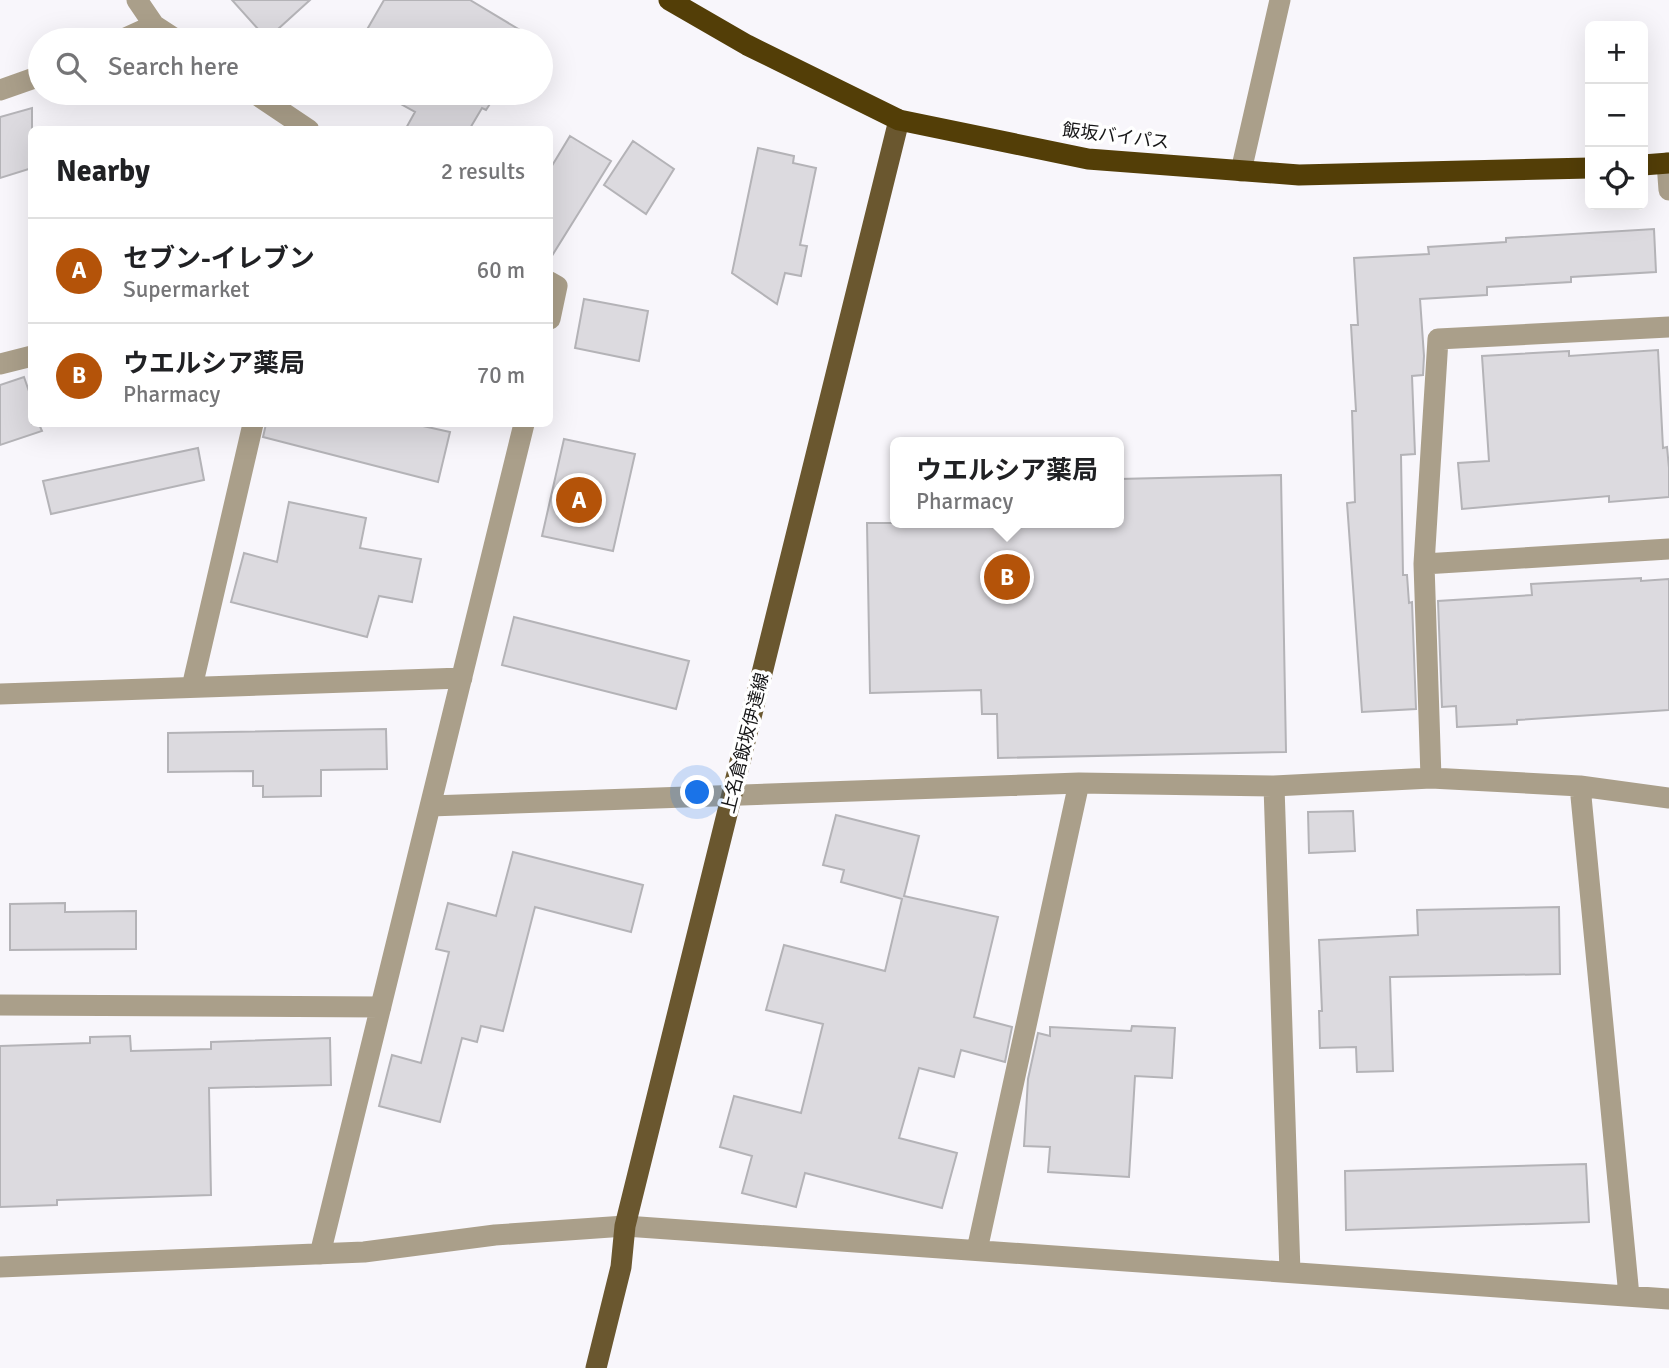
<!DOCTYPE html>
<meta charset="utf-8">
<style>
body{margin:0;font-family:Signika,"Noto Sans JP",sans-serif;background:#f2f2f2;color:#202124}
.controls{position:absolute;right:21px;top:21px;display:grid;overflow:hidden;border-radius:10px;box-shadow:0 7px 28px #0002}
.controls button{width:63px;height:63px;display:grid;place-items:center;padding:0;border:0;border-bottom:2px solid #e0e0e0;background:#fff;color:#202124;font:35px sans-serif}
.you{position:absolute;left:698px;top:793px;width:24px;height:24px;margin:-18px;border:5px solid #fff;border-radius:50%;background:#1a73e8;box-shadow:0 0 0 10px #1a73e833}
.badge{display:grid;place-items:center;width:46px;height:46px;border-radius:50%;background:#b45309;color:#fff;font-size:23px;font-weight:700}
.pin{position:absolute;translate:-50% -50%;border:4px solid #fff;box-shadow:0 2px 7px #0006}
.popup{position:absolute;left:890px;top:437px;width:234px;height:91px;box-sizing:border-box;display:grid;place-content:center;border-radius:10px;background:#fff;filter:drop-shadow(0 2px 5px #0005);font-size:23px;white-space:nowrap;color:#757577}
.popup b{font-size:26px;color:#202124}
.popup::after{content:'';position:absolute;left:50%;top:100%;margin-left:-14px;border:14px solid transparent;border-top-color:#fff}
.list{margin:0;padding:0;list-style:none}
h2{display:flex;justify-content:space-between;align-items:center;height:91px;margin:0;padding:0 28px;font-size:30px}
h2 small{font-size:23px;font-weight:400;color:#757577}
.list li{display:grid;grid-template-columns:46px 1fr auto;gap:21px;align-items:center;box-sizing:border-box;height:105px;padding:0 28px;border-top:2px solid #e0e0e0}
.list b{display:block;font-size:26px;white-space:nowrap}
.list p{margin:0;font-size:23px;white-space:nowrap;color:#757577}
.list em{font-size:23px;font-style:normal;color:#757577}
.icon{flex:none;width:38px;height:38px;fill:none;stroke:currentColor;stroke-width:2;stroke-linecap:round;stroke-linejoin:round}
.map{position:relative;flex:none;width:1669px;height:1368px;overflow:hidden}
.search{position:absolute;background:#fff;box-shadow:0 7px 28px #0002;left:28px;top:28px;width:525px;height:77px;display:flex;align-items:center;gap:18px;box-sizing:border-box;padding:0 24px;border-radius:38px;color:#757577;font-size:26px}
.panel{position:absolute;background:#fff;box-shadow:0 7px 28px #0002;left:28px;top:126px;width:525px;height:301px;border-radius:10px}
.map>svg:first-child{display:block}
.building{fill:#dcdadf;stroke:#b4b3b7;stroke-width:2}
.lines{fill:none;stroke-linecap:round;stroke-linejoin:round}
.minor{stroke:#aa9f8a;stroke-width:21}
.major{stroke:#6a572f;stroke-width:21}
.highway{stroke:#533e07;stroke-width:21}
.labels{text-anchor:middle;stroke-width:7;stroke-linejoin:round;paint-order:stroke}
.street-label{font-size:18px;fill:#161617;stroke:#fff}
</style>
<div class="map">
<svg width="1669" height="1368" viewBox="0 0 1669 1368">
<rect width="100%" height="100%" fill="#f8f6fb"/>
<!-- building -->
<path class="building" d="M 232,0 L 310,0 L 267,39 Z
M 384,0 L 470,0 L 530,36 L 528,40 L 361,40 Z
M 381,93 L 497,93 L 486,110 L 482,108 L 469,130 L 405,130 L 415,112 Z
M 32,108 L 32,168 L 0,178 L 0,117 Z
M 570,136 L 611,161 L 550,259 L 550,169 Z
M 633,141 L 674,169 L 646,214 L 604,185 Z
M 758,148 L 794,156 L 793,163 L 816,168 L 800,245 L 807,246 L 801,276 L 785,273 L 777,304 L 732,273 Z
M 1654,229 L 1656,272 L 1571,277 L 1571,282 L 1487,287 L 1487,295 L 1420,299 L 1424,356 L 1423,375 L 1412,376 L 1415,454 L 1401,455 L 1403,575 L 1407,575 L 1409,603 L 1412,602 L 1416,709 L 1362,712 L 1347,503 L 1355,502 L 1352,411 L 1356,411 L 1351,325 L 1358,325 L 1354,258 L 1429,254 L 1428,247 L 1506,242 L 1506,238 Z
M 584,299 L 648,311 L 639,361 L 575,348 Z
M 1658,350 L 1663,448 L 1667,447 L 1669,468 L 1669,497 L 1609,502 L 1609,496 L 1462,509 L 1458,463 L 1489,461 L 1482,356 L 1569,351 L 1569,356 Z
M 24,377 L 32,400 L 32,424 L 39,424 L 42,431 L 0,445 L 0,385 Z
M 266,424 L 414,424 L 450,432 L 438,482 L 263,437 Z
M 564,439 L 635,454 L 613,551 L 542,536 Z
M 198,448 L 204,480 L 51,514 L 43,481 Z
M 1281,475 L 1286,752 L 998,758 L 997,714 L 982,714 L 981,690 L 870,693 L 867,523 L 1119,523 L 1119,479 Z
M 289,502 L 366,518 L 360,548 L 421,559 L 412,602 L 379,596 L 367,637 L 231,602 L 244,553 L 277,562 Z
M 1641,578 L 1641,581 L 1669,579 L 1669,710 L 1517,720 L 1517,724 L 1457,727 L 1456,706 L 1442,707 L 1438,601 L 1532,595 L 1531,584 Z
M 514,617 L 689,661 L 676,709 L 502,665 Z
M 386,729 L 387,769 L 321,770 L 321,796 L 263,797 L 263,786 L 253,786 L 253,771 L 168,772 L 168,733 Z
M 1353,811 L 1355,851 L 1309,853 L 1308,812 Z
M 836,815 L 919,836 L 904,896 L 998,917 L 974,1017 L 1012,1027 L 1005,1062 L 961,1050 L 954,1077 L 919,1068 L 899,1138 L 957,1153 L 942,1208 L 805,1173 L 796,1207 L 742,1193 L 752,1156 L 720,1147 L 734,1096 L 801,1113 L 823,1024 L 766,1010 L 784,945 L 885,971 L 902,899 L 841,882 L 844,870 L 823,865 Z
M 513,852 L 643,885 L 631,932 L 535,907 L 503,1031 L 481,1026 L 477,1042 L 462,1038 L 440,1122 L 379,1106 L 392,1055 L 421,1063 L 449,952 L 436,949 L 448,903 L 496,916 Z
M 65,903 L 65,912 L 136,911 L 136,949 L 10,950 L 10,904 Z
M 1559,907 L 1560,974 L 1390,977 L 1393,1071 L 1357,1072 L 1356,1047 L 1320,1048 L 1319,1011 L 1322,1011 L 1319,940 L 1418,935 L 1417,910 Z
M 1132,1026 L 1175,1028 L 1172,1078 L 1135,1076 L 1129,1177 L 1048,1172 L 1050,1147 L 1024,1146 L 1028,1079 L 1038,1033 L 1050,1036 L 1050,1027 L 1131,1031 Z
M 130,1036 L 131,1051 L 211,1049 L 211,1042 L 330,1038 L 331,1085 L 209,1088 L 211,1195 L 57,1200 L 57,1205 L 0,1207 L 0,1046 L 90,1043 L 90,1037 Z
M 1586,1164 L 1589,1222 L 1346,1230 L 1345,1171 Z"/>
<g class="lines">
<!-- minor -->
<path class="minor" d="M 137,0 L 154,25 L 177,40
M 121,40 L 154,25
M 0,90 L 40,76
M 254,93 L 309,130
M 1667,163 L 1669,190
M 1241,171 L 1280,0
M 550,282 L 557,286 L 550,319
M 0,364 L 32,356
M 1424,564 L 1669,549
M 192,687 L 253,424
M 0,694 L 462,678
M 1431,778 L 1424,564 L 1438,339 L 1669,327
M 1274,786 L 1290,1272
M 1580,786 L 1629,1296
M 430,806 L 1079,783 L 1274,786 L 1431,778 L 1580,786 L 1669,798
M 0,1005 L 381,1007
M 977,1250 L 1079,783
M 320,1254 L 524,424
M 0,1267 L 364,1252 L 495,1235 L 625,1226 L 1669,1299"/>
<!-- major -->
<path class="major" d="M 596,1368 L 621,1267 L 625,1226 L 899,120"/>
<!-- highway -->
<path class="highway" d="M 669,0 L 747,45 L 899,120 L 1088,159 L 1299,175 L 1590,168
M 1643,165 L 1669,163"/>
</g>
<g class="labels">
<!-- street labels -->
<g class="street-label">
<text transform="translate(1116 136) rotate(7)" y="6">飯坂バイパス</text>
<text transform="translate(745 743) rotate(-76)" y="6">上名倉飯坂伊達線</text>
</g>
</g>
</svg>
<div class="controls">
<button>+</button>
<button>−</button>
<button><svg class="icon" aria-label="locate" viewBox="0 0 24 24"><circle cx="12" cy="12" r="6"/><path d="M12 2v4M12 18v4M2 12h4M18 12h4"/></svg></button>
</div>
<div class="you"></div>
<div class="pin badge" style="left:579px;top:500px">A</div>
<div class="pin badge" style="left:1007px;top:577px">B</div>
<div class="popup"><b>ウエルシア薬局</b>Pharmacy</div>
<div class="search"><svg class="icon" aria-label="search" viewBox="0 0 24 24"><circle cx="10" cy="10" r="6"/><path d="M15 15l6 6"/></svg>Search here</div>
<section class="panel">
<h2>Nearby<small>2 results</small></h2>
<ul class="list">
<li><span class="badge">A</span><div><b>セブン-イレブン</b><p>Supermarket</p></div><em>60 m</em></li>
<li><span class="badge">B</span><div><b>ウエルシア薬局</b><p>Pharmacy</p></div><em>70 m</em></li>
</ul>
</section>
</div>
